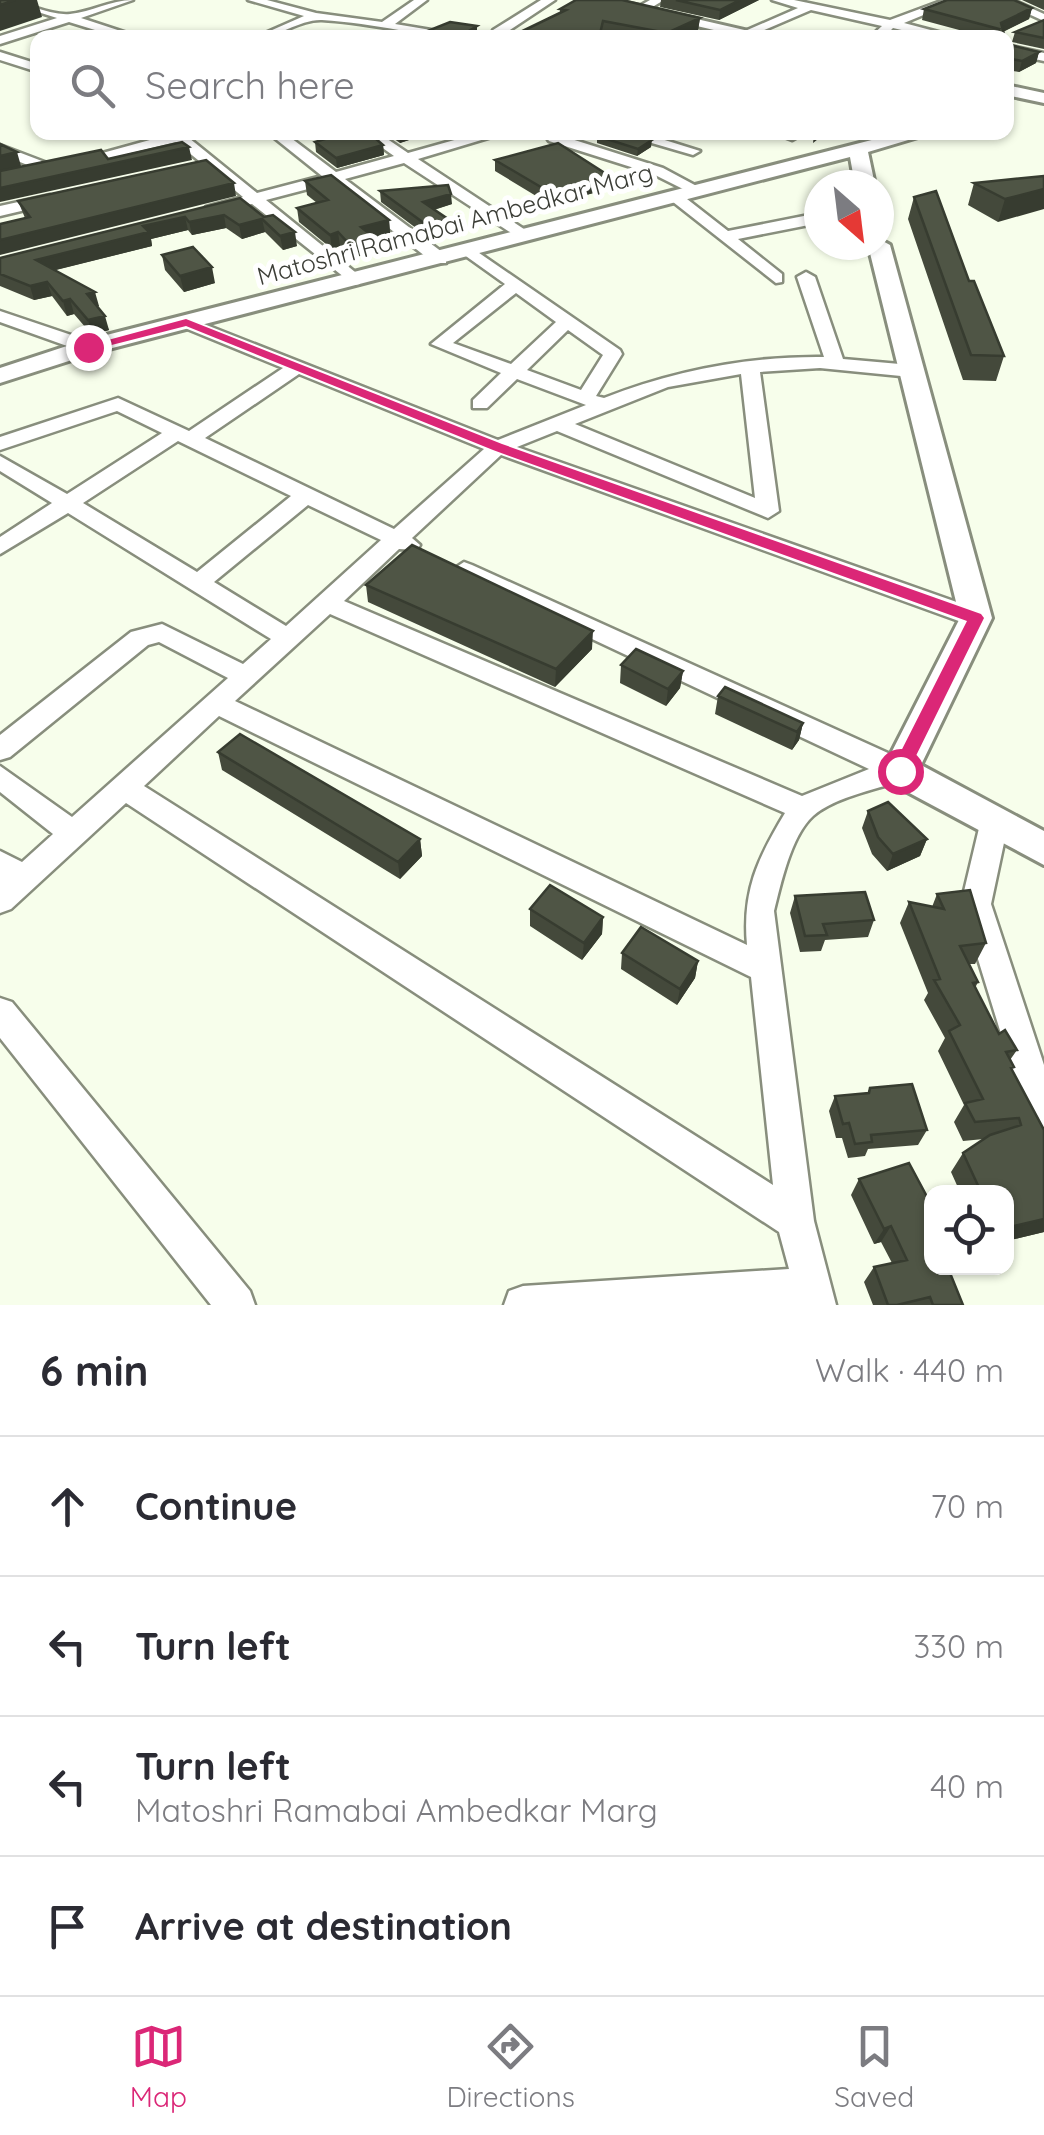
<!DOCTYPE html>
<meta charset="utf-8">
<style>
body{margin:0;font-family:Quicksand,sans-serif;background:#f2f2f3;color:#2b2b33}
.controls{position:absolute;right:30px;bottom:30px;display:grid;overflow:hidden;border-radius:20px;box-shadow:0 2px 8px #0004}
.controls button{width:90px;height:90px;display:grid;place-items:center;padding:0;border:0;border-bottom:2px solid #e1e1e2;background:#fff;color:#2b2b33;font:50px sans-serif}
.compass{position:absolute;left:804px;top:170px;width:90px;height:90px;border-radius:50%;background:#fff;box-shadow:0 2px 8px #0004;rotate:152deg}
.stop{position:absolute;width:30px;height:30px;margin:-22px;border:8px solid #db2777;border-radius:50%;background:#fff}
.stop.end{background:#db2777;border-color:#fff;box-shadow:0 2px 10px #0008}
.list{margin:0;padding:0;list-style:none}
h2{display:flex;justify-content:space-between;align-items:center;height:130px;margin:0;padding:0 40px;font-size:42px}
h2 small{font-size:32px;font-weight:400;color:#7c7c81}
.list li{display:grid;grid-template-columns:65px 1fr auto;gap:30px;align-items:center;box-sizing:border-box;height:140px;padding:0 40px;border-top:2px solid #e1e1e2}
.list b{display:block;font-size:38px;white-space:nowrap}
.list p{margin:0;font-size:32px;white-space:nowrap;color:#7c7c81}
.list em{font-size:32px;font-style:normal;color:#7c7c81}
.icon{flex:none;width:55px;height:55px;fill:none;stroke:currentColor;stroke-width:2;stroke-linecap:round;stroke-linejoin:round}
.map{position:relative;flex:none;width:1044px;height:1305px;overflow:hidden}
.search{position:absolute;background:#fff;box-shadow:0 2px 8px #0004;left:30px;right:30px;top:30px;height:110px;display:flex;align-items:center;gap:25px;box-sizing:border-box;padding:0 35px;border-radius:20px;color:#7c7c81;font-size:38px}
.sheet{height:690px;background:#fff}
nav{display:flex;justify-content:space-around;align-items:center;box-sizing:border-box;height:140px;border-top:2px solid #e1e1e2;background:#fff;font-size:28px;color:#7c7c81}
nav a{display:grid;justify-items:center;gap:5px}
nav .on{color:#db2777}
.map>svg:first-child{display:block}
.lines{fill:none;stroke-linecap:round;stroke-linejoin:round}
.street-casing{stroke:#888e7d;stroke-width:5}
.secondary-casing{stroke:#888e7d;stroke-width:6}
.street{fill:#fff;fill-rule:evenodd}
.secondary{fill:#fff;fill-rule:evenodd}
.wall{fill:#44493b}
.shaded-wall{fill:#373c30}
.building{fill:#4f5545;stroke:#373c30;stroke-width:2.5}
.route{fill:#db2777}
.labels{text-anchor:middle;stroke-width:10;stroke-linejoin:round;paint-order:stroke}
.far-street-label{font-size:25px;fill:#3c3e37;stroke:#fff}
</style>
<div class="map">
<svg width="1044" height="1305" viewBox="0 0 1044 1305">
<rect width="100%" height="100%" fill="#f7feeb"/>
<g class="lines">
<!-- street casing -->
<g class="street-casing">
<path id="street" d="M 0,0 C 24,0 48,16 70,14 C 92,12 110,0 133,0 L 81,18 L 142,38 L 121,38 L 69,22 L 0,44 L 0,36 L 57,18 Z
M 248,0 L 267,0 L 316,13 L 382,22 L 414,0 L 427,0 L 395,24 L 479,38 C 425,38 375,23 322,20 C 300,19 278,38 254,38 L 304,16 Z
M 541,0 L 555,0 L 507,32 L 522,38 L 493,36 L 493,30 Z
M 650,0 L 664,0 L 644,12 L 636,12 L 636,8 Z
M 772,0 L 794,0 L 890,20 L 944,0 L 960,0 L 904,23 L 961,38 L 936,38 L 893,28 L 883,38 L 869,38 L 882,26 L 811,10 L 746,38 L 729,38 L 798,8 Z
M 998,0 L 1013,0 L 1044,14 L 1044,21 Z
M 1006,45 L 1044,53 L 1044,61 L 1006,53 Z
M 0,52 L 38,64 L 38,72 L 0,60 Z
M 179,132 L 201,132 L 189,138 L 257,193 L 322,176 L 267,132 L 283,132 L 336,172 L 394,156 L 360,132 L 377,132 L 408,153 L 483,132 L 508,132 L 418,159 L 533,235 L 519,238 L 404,163 L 345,179 L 446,255 L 446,263 L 434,263 L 331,183 L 266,200 L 360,276 L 360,284 L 354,285 L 252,204 L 206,213 L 206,207 L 243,197 L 176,142 L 73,167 L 66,163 Z
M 552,132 L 569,132 L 565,137 L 663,168 L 704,190 L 691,193 L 653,174 L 549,141 L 547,138 Z
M 614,132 L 639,132 L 700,151 L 693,155 Z
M 771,132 L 795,132 L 799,136 L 792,140 Z
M 0,145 L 55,166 L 57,169 L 45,172 L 0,154 Z
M 668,192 L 678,192 L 728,231 L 819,213 L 819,223 L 738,239 L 782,274 L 782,282 L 776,283 L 668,198 Z
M 50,195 L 58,200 L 55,203 L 0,216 L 0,206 Z
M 469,246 L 620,350 L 622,354 L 596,396 L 604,398 C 673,371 748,356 824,357 L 797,277 L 806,272 L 815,277 L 843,359 L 911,365 L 921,371 L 911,377 L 820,368 L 760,372 L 779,511 L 768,518 L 557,431 L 517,447 L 985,612 L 988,618 L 985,624 L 967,624 L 501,455 L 412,538 L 420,545 L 417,550 L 399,549 L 344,601 L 802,796 L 869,769 L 456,575 L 452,570 L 464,562 L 472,565 L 910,763 L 914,771 L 910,779 C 883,787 834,797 813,816 C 791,836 781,883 774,911 L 814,1221 L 836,1305 L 504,1305 L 509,1291 L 523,1286 L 789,1269 L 779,1232 L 126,803 L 11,909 L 0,913 L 0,851 L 22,862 L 53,834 L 0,792 L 0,766 L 72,817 L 228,678 L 159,642 L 148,645 L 10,757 L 0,760 L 0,735 L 131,632 L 162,624 L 243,664 L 271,639 L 68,513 L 0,554 L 0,537 L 52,503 L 0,471 L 0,456 L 67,494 L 162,433 L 117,411 L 0,450 L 0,437 L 118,398 L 189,431 L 283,368 L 180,326 L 177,322 L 186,317 L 498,440 L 586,405 L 517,379 L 487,408 L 473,408 L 473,400 L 501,373 L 431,344 L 505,284 L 463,254 L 463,248 ZM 516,293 L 556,322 L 511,364 L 453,343 ZM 568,330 L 603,355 L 581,390 L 527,370 ZM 299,374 L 484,449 L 394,529 L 205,438 ZM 741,374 L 755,498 L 575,424 L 668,387 ZM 178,441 L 291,496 L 197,572 L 83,503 ZM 308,505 L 381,540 L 286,626 L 214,582 ZM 330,614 L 785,813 C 758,858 742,891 747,945 L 235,701 ZM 219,716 L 751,977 L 773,1185 L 144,786 Z
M 0,311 L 95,343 L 97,347 L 95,351 L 81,351 L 0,322 Z
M 994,812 L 1004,816 L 1008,824 L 991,904 L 1044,1065 L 1044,1135 L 1032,1130 L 1027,1118 L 961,904 L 980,824 L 984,816 Z
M 0,998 L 12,1002 L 250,1291 L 255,1305 L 211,1305 L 0,1038 Z"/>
</g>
<!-- secondary casing -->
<g class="secondary-casing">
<path id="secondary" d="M 586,0 L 614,0 L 779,38 L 748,38 Z
M 1006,85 L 1044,93 L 1044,103 L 1006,95 Z
M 903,132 L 935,132 L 868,152 L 875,185 L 855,185 L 850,157 L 97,352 L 0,383 L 0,368 L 79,342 Z
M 879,239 L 890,245 L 992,618 L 921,765 L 1044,831 L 1044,865 L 887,781 L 882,771 L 960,618 L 868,245 L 879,245 Z"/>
</g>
<!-- street -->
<use href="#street" class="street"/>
<!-- secondary -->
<use href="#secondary" class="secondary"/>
</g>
<!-- wall -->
<path class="wall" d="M 661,0 L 759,0 L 719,20 L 660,7 Z
M 1022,0 L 1044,0 L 1044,10 Z
M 1032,8 L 1029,19 L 1003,32 L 1005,38 L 989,38 L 922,20 L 924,9 Z
M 560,9 L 700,18 L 698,30 L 683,38 L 625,38 L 603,33 L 560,13 Z
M 1044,20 L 1044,49 L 1012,42 L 1015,32 Z
M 1006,44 L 1039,52 L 1036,63 L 1019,72 L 1006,70 Z
M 333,132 L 368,132 L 383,145 L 384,155 L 337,168 L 316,152 L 315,142 L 337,136 Z
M 384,132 L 412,132 L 412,139 L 400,143 Z
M 653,132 L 677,132 L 669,138 Z
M 703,132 L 736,132 L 726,139 Z
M 597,136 L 651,147 L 637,156 L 597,143 Z
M 495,160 L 611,177 L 611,188 L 551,205 L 495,171 Z
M 1044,176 L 998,222 L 968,205 L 974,183 Z
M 305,181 L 389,220 L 390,233 L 372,238 L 373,249 L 352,260 L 340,246 L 332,249 L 299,222 L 297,208 L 317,203 L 307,195 Z
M 380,191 L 452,204 L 434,210 L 448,230 L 428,237 L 381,202 Z
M 236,196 L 25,218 L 18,201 Z
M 914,197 L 969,281 L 1004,356 L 996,381 L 963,380 L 908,219 Z
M 240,198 L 297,246 L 283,250 L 265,232 L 242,239 L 226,228 L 192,235 L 188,230 L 151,239 L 152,246 L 55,270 L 99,306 L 97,307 L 109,330 L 92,335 L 74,314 L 67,316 L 52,296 L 34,300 L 0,286 L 0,258 Z
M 162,255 L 215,283 L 184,292 L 165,270 Z
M 366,585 L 592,649 L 555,687 L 368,602 Z
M 621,665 L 683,671 L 680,688 L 666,706 L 620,683 Z
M 718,696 L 803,723 L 799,740 L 792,750 L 715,714 Z
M 218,752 L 420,839 L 422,856 L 400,879 L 222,770 Z
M 868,811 L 927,839 L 920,856 L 887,871 L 872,854 L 862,828 Z
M 937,894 L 986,943 L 975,964 L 969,964 L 978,982 L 975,988 L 999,1034 L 1017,1050 L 1010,1060 L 1012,1070 L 1044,1130 L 1044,1232 L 1006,1241 L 1006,1192 L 960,1192 L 951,1172 L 963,1153 L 984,1139 L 963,1141 L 954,1122 L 964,1105 L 938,1051 L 945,1038 L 924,1000 L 928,993 L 900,923 L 909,902 L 932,907 Z
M 795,896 L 874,920 L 868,937 L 825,940 L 821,951 L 800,952 L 790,913 Z
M 530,909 L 603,917 L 602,934 L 582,960 L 530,926 Z
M 622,953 L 698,961 L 695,978 L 677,1005 L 621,969 Z
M 870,1088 L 927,1130 L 918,1145 L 868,1149 L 865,1156 L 848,1158 L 842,1138 L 836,1138 L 829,1111 L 835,1096 L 867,1093 Z
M 859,1179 L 932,1268 L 963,1305 L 873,1305 L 864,1282 L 874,1267 L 892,1263 L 881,1242 L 874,1244 L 851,1195 Z"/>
<!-- shaded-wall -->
<path class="shaded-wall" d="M 15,0 L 37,0 L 42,17 L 0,31 L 0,5 Z
M 740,0 L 759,0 L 719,20 L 720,10 Z
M 1032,8 L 1029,19 L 998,34 L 1001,23 Z
M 700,18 L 698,30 L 683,38 L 667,38 L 667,33 Z
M 477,26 L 477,38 L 457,38 Z
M 1039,52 L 1036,63 L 1019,72 L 1022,61 Z
M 399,132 L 412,132 L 412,139 L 400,143 Z
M 817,132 L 827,132 L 813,143 L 814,135 Z
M 652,140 L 651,147 L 637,156 L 638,149 Z
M 383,145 L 384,155 L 337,168 L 336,158 Z
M 189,147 L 192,160 L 0,202 L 0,188 Z
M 17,152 L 21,166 L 0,172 L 0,156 Z
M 611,177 L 611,188 L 551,205 L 551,193 Z
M 234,183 L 236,196 L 0,255 L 0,240 Z
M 1044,189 L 1044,209 L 998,222 L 1005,199 Z
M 451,194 L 452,204 L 423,213 L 423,202 Z
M 224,215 L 226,228 L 192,235 L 189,222 Z
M 185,217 L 188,230 L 151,239 L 152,246 L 40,274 L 36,260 L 143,226 Z
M 262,219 L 265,232 L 242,239 L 239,225 Z
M 448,219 L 448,230 L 428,237 L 428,226 Z
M 389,220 L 390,233 L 372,238 L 373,249 L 352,260 L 351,246 L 361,227 Z
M 295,232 L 297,246 L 283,250 L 280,236 Z
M 338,232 L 340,246 L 332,249 L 330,235 Z
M 212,267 L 215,283 L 184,292 L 180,276 Z
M 47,282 L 52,296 L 34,300 L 30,286 Z
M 95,292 L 99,306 L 91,308 L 87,294 Z
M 70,299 L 74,314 L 67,316 L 63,301 Z
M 105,316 L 109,330 L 92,335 L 88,320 Z
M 593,631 L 592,649 L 555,687 L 556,669 Z
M 683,671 L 680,688 L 666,706 L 668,689 Z
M 803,723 L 799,740 L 792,750 L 797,732 Z
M 420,839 L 422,856 L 400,879 L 398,862 Z
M 927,839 L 920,856 L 887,871 L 893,854 Z
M 603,917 L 602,934 L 582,960 L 584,943 Z
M 698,961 L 695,978 L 677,1005 L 680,989 Z
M 1044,1219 L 1044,1232 L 1006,1241 L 1006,1228 Z
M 891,1226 L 881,1242 L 874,1244 L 884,1229 Z"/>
<!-- building -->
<path class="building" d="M 0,0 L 15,0 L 0,5 Z
M 576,0 L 622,0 L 700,18 L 667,33 L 603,21 L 599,38 L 508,38 L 566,10 L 560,9 Z
M 676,0 L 740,0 L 720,10 Z
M 947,0 L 1014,0 L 1032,8 L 1001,23 L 1005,38 L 991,38 L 999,29 L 924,9 Z
M 1044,20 L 1044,38 L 1015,32 Z
M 450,22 L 477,26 L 457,38 L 420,38 L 425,32 Z
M 1006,44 L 1039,52 L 1022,61 L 1006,58 Z
M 348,132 L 368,132 L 383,145 L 336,158 L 315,142 Z
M 609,132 L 627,132 L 652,140 L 638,149 L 597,136 Z
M 182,142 L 189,147 L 0,188 L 0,171 L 101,150 L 108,159 Z
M 558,143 L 611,177 L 551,193 L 495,160 Z
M 0,144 L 17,152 L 0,156 Z
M 206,160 L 234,183 L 0,240 L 0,224 L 30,217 L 18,201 Z
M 331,175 L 389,220 L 361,227 L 371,235 L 351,246 L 338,232 L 330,235 L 297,208 L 328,200 L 305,181 Z
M 1044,176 L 1044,189 L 1005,199 L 974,183 Z
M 448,185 L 451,194 L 423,202 L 448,219 L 428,226 L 380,191 Z
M 936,191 L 969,281 L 974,281 L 1004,356 L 971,355 L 914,197 Z
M 240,198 L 264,217 L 273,215 L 295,232 L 280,236 L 262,219 L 239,225 L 224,215 L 189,222 L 185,217 L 143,226 L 149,232 L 36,260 L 95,292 L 87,294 L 105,316 L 88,320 L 70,299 L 63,301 L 47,282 L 30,286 L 0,274 L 0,258 Z
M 193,247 L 212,267 L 180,276 L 162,255 Z
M 412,545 L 593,631 L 556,669 L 366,585 Z
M 636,649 L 683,671 L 668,689 L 621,665 Z
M 725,687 L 803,723 L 797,732 L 718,696 Z
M 240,734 L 420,839 L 398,862 L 218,752 Z
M 888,802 L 927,839 L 893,854 L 878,837 L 868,811 Z
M 550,885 L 603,917 L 584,943 L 530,909 Z
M 970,890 L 986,943 L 960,946 L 978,982 L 973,983 L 999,1034 L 1005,1030 L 1017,1050 L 1006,1052 L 1014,1067 L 1011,1068 L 1044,1130 L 1044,1219 L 1006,1228 L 1006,1192 L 981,1192 L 963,1153 L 990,1135 L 1021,1125 L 1019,1118 L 975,1122 L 965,1103 L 983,1099 L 949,1031 L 960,1025 L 934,980 L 940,979 L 909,902 L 944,909 L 937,894 Z
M 865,892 L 874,920 L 823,924 L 827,935 L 805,936 L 795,896 Z
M 641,927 L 698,961 L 680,989 L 622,953 Z
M 912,1084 L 927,1130 L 871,1135 L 872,1142 L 855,1144 L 849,1123 L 843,1124 L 835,1096 L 869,1093 L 870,1088 Z
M 909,1163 L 932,1206 L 932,1268 L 948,1268 L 963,1305 L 933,1305 L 930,1297 L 897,1305 L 888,1305 L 874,1267 L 907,1260 L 891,1226 L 884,1229 L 859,1179 Z"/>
<!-- route -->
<path class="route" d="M 186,319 L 502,444 L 981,614 L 984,618 L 906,776 L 893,776 L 891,771 L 967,621 L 493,450 L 186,326 L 88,351 L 82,347 Z"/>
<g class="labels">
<!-- far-street labels -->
<g class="far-street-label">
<text transform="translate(455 224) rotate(-15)" y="9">Matoshri Ramabai Ambedkar Marg</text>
</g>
</g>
</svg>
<div class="controls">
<button><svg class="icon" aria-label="locate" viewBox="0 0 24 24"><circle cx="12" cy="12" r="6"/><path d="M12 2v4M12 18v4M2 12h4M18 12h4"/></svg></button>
</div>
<svg class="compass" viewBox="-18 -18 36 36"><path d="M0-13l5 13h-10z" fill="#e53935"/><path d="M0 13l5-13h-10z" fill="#7c7c81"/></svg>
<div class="stop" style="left:900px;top:771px"></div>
<div class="stop end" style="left:88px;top:347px"></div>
<div class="search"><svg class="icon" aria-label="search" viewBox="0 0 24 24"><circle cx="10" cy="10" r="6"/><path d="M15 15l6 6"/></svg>Search here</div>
</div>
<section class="sheet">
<h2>6 min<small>Walk · 440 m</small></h2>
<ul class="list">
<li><svg class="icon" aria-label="ahead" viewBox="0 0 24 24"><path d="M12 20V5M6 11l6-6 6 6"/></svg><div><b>Continue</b></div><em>70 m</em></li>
<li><svg class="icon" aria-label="left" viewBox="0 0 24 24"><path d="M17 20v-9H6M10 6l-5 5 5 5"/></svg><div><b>Turn left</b></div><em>330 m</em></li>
<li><svg class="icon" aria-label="left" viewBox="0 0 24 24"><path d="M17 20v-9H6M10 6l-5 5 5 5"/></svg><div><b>Turn left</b><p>Matoshri Ramabai Ambedkar Marg</p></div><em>40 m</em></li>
<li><svg class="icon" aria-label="arrive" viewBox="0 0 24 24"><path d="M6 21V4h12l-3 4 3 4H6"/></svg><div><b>Arrive at destination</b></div></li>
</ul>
</section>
<nav>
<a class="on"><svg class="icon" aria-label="map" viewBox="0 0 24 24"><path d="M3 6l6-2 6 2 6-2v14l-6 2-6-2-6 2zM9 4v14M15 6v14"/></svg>Map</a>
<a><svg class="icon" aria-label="directions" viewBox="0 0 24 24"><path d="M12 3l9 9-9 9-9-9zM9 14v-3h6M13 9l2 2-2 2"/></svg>Directions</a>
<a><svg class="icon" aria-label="saved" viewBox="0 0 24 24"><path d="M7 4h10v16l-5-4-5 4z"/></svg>Saved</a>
</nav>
